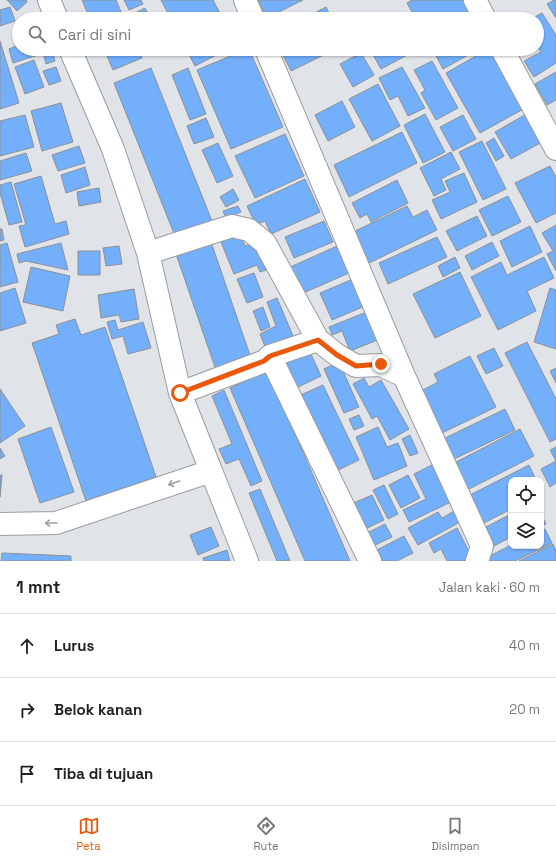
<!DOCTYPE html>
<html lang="id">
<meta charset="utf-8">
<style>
body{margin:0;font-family:"Space Grotesk",sans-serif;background:#f6f6f6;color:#222}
.controls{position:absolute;right:12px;bottom:12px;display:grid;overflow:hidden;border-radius:8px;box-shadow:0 1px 3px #0004}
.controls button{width:36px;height:36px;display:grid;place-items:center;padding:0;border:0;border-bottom:1px solid #e0e0e0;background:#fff;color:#222;font:20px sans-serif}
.stop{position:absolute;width:12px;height:12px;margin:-9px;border:3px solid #ea580c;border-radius:50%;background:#fff}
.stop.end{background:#ea580c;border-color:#fff;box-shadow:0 1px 4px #0008}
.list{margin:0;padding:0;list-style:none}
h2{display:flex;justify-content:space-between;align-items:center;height:52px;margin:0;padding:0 16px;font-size:17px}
h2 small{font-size:13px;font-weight:400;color:#767676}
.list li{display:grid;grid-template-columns:26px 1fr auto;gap:12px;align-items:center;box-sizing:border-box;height:64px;padding:0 16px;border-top:1px solid #e0e0e0}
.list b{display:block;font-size:15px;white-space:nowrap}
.list em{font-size:13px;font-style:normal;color:#767676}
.icon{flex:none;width:22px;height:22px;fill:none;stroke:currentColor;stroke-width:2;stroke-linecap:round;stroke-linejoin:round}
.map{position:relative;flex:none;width:556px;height:561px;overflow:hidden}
.search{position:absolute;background:#fff;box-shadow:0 1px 3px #0004;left:12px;right:12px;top:12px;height:44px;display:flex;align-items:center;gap:10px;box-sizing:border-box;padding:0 14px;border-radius:22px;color:#767676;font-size:15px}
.sheet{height:244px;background:#fff}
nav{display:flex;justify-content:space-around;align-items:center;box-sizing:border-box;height:56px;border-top:1px solid #e0e0e0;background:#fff;font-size:11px;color:#767676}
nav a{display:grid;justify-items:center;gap:2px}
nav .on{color:#ea580c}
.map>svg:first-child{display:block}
.building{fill:#73affb;stroke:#8d9094}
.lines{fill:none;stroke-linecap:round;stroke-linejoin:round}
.minor-casing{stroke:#999ca0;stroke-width:24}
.minor{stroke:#fff;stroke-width:22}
.oneway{stroke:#9d9e9e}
.route{stroke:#ea580c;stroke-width:5}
</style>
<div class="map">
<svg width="556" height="561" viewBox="0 0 556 561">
<rect width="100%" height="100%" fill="#e0e4e8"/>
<!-- building -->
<path class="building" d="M 7,0 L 26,0 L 27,2 L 17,11 Z
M 82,0 L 116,0 L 124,19 L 90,19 Z
M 124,0 L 141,0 L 143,4 L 129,10 Z
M 161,0 L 213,0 L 223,19 L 171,19 Z
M 258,0 L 303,0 L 267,18 Z
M 412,0 L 466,0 L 476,19 L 416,19 L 407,3 Z
M 554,0 L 556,0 L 556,18 L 547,4 Z
M 10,7 L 15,21 L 0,26 L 0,10 Z
M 326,7 L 332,19 L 303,19 Z
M 145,8 L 148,14 L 136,19 L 133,14 Z
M 542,13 L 556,35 L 556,63 L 534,77 L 524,61 L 541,52 L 537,46 L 537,19 L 531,19 Z
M 0,41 L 19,103 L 0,109 Z
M 19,45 L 19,49 L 36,49 L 38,55 L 13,63 L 9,49 Z
M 104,49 L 138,49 L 142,58 L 113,70 Z
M 186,49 L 228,49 L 195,66 Z
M 247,49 L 249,49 L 283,127 L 231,149 L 197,70 Z
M 280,49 L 336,49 L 291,71 Z
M 379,49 L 412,49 L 413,52 L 381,69 L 372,53 Z
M 418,49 L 479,49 L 443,69 L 433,50 L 422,56 Z
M 488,49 L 493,49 L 527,107 L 480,133 L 446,73 Z
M 52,50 L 55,61 L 46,64 L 43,53 Z
M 361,53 L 374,75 L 353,87 L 340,64 Z
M 34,60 L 44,87 L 25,94 L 15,67 Z
M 432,61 L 458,108 L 436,120 L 421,93 L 425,90 L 414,70 Z
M 56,67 L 61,81 L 49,85 L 43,71 Z
M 402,67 L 425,108 L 408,116 L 398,96 L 390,100 L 379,78 Z
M 151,68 L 212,221 L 175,236 L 114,83 Z
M 188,68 L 206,114 L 190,120 L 172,75 Z
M 556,72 L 556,100 L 547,105 L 535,84 Z
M 378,84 L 400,126 L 372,141 L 349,99 Z
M 342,101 L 355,127 L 328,141 L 315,115 Z
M 61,103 L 73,142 L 42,151 L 31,111 Z
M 528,113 L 544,141 L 511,159 L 495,132 Z
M 425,114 L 445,152 L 423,163 L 404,125 Z
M 25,115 L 34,147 L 0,156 L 0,121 Z
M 463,115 L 476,139 L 453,151 L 440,127 Z
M 206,118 L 214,137 L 194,144 L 187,126 Z
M 402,132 L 417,163 L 349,197 L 334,165 Z
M 285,134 L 304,176 L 255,198 L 235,156 Z
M 494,138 L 504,156 L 496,161 L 486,143 Z
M 482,141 L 506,189 L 483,200 L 459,152 Z
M 218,143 L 233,176 L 217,183 L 202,150 Z
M 79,146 L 85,163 L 58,171 L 52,155 Z
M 451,152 L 460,169 L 441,179 L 446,190 L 434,196 L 420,168 Z
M 26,153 L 32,171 L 0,180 L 0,161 Z
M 550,166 L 556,177 L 556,213 L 536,223 L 515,183 Z
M 85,167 L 90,185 L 66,193 L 61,175 Z
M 464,173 L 477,202 L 441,219 L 432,200 L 450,192 L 445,181 Z
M 41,176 L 55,224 L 66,221 L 69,234 L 25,247 L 19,226 L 26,225 L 14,184 Z
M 305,179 L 320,212 L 271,234 L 265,221 L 256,225 L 247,206 Z
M 397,180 L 408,203 L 371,222 L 367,214 L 360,218 L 352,203 Z
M 11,182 L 22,222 L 9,225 L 0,193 L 0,185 Z
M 99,188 L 101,202 L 79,206 L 77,192 Z
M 233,189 L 239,200 L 226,207 L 220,197 Z
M 508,196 L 521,222 L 492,236 L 479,210 Z
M 238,206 L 241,212 L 226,218 L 223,211 Z
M 407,206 L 413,217 L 427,210 L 437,230 L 367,264 L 351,233 Z
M 477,216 L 487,236 L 457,251 L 446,231 Z
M 324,221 L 333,242 L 294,258 L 285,237 Z
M 556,225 L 556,271 L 547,254 L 553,251 L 542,233 Z
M 530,226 L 542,252 L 512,267 L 500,241 Z
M 0,229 L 2,229 L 4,240 L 0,241 Z
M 240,234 L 245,246 L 254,243 L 266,270 L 260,272 L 257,265 L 234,274 L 221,242 Z
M 437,237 L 447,257 L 388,284 L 379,263 Z
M 211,242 L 252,361 L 217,373 L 176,254 Z
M 492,242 L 499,256 L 472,270 L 465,256 Z
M 7,243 L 18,282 L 0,287 L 0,245 Z
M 61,243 L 68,270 L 26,261 L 19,263 L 17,254 Z
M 119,246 L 122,264 L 106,266 L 103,248 Z
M 337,246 L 349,273 L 301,294 L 288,268 Z
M 78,251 L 100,251 L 100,275 L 78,275 Z
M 455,257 L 460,268 L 443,277 L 438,266 Z
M 544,257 L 554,278 L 527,291 L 536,311 L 498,330 L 471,277 L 501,262 L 507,275 Z
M 31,267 L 70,276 L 63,311 L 23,302 Z
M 460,272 L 481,316 L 435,338 L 413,294 Z
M 254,273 L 263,297 L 247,303 L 237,279 Z
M 353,279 L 365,306 L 332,320 L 320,293 Z
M 15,288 L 26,323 L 0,331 L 0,293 Z
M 550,288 L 556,290 L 556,349 L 534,342 Z
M 134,289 L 139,319 L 121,322 L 119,315 L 101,318 L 98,295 Z
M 277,298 L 296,343 L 268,354 L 260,334 L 276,326 L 267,302 Z
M 263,307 L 270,327 L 261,331 L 253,311 Z
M 369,311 L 380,339 L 350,351 L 342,331 L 332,335 L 329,327 Z
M 75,319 L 81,335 L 105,327 L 156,477 L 86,501 L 32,343 L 59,334 L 56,325 Z
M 115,320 L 118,330 L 143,322 L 151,348 L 128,354 L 123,336 L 112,339 L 107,322 Z
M 527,342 L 556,399 L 556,439 L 550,442 L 505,353 Z
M 494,348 L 503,366 L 486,374 L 477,356 Z
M 310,352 L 321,376 L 290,391 L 279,366 Z
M 470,356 L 496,407 L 442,433 L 421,391 L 438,382 L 434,374 Z
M 339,362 L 359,407 L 344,413 L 324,369 Z
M 556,368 L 556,383 L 550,371 Z
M 268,371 L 350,561 L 305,561 L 230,388 Z
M 364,378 L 369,387 L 381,380 L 409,429 L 390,440 L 377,416 L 372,419 L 353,384 Z
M 323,385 L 359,460 L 330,474 L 294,398 Z
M 0,389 L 25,426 L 0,443 Z
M 224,390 L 262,481 L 251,486 L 239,459 L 226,464 L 219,449 L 232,444 L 212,396 Z
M 505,409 L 515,430 L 454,459 L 443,439 Z
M 359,415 L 364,426 L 354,430 L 349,419 Z
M 51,427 L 74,492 L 40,503 L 18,439 Z
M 378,427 L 387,447 L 398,443 L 407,466 L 374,480 L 356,437 Z
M 520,429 L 534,456 L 467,490 L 454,463 Z
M 410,435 L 418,453 L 410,456 L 402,439 Z
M 556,447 L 556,483 L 550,487 L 541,469 L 556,461 L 550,450 Z
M 0,448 L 5,456 L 0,459 Z
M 434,464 L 451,502 L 409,522 L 403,510 L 426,499 L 414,474 Z
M 529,465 L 536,480 L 511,480 L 511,509 L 482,524 L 468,496 Z
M 0,475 L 2,475 L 0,497 Z
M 408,475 L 420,498 L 401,508 L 389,485 Z
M 384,485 L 398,514 L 388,519 L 373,490 Z
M 260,489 L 290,561 L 277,561 L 249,493 Z
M 372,495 L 384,520 L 361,531 L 349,505 Z
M 456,510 L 462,521 L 418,545 L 408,528 L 438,512 L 442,518 Z
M 511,514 L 511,537 L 494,546 L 484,528 Z
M 541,514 L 546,524 L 541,527 Z
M 385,524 L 392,537 L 369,548 L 363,535 Z
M 211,527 L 219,546 L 198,555 L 190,535 Z
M 457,528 L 474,561 L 447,561 L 441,549 L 434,553 L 429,543 Z
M 545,529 L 552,543 L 515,561 L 480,561 L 511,545 L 541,546 L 541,531 Z
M 404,536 L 413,553 L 397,561 L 373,561 L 369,554 Z
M 553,544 L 556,551 L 556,561 L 519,561 Z
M 227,550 L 230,561 L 204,561 L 203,558 Z
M 2,553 L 71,556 L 71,561 L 1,561 Z"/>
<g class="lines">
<!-- minor casing -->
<g class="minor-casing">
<path id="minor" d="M 49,0 L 57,19
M 245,0 L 253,19
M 475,0 L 485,19
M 70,49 L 113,149 L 148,253 L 180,393 L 247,561
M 266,49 L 404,376
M 502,49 L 556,149
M 148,253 L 232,226 L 249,230 L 265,243 L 318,340
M 270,356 L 370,561
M 180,393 L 265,361 L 270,356 L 318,340 L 337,355 L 356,366 L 381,365 L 404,376 L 482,546 L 477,561
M 0,524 L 56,523 L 211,471"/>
</g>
<!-- minor -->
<use href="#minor" class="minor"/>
</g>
<!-- one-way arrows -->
<defs><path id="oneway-shaft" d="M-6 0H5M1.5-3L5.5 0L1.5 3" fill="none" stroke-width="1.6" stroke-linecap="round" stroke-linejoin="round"/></defs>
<g class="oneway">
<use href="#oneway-shaft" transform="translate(174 483) rotate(161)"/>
<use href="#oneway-shaft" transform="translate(51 523) rotate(177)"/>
</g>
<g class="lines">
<!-- route -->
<path class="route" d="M 180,393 L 264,361 L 270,356 L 318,340 L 337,355 L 356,366 L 381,364"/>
</g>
</svg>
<div class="controls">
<button><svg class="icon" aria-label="locate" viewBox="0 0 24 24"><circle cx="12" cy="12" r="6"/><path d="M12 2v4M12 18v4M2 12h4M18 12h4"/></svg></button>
<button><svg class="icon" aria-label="layers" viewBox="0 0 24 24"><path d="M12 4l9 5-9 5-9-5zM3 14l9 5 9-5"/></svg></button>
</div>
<div class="stop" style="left:180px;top:393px"></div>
<div class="stop end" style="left:381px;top:364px"></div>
<div class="search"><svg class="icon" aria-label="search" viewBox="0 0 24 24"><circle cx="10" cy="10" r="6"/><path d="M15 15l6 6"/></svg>Cari di sini</div>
</div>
<section class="sheet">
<h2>1 mnt<small>Jalan kaki · 60 m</small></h2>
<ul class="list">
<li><svg class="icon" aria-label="ahead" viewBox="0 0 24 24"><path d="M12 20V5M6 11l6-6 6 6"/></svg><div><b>Lurus</b></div><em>40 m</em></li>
<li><svg class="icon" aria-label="right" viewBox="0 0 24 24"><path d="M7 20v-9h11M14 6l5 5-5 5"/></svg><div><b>Belok kanan</b></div><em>20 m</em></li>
<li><svg class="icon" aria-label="arrive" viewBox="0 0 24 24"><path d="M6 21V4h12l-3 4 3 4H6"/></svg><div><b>Tiba di tujuan</b></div></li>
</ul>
</section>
<nav>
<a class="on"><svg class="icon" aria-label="map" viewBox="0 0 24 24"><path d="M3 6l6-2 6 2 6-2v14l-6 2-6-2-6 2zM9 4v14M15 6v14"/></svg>Peta</a>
<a><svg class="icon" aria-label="directions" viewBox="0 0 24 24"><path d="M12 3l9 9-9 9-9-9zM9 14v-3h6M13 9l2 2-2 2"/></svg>Rute</a>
<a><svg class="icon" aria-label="saved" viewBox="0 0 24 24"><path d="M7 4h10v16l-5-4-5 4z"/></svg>Disimpan</a>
</nav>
